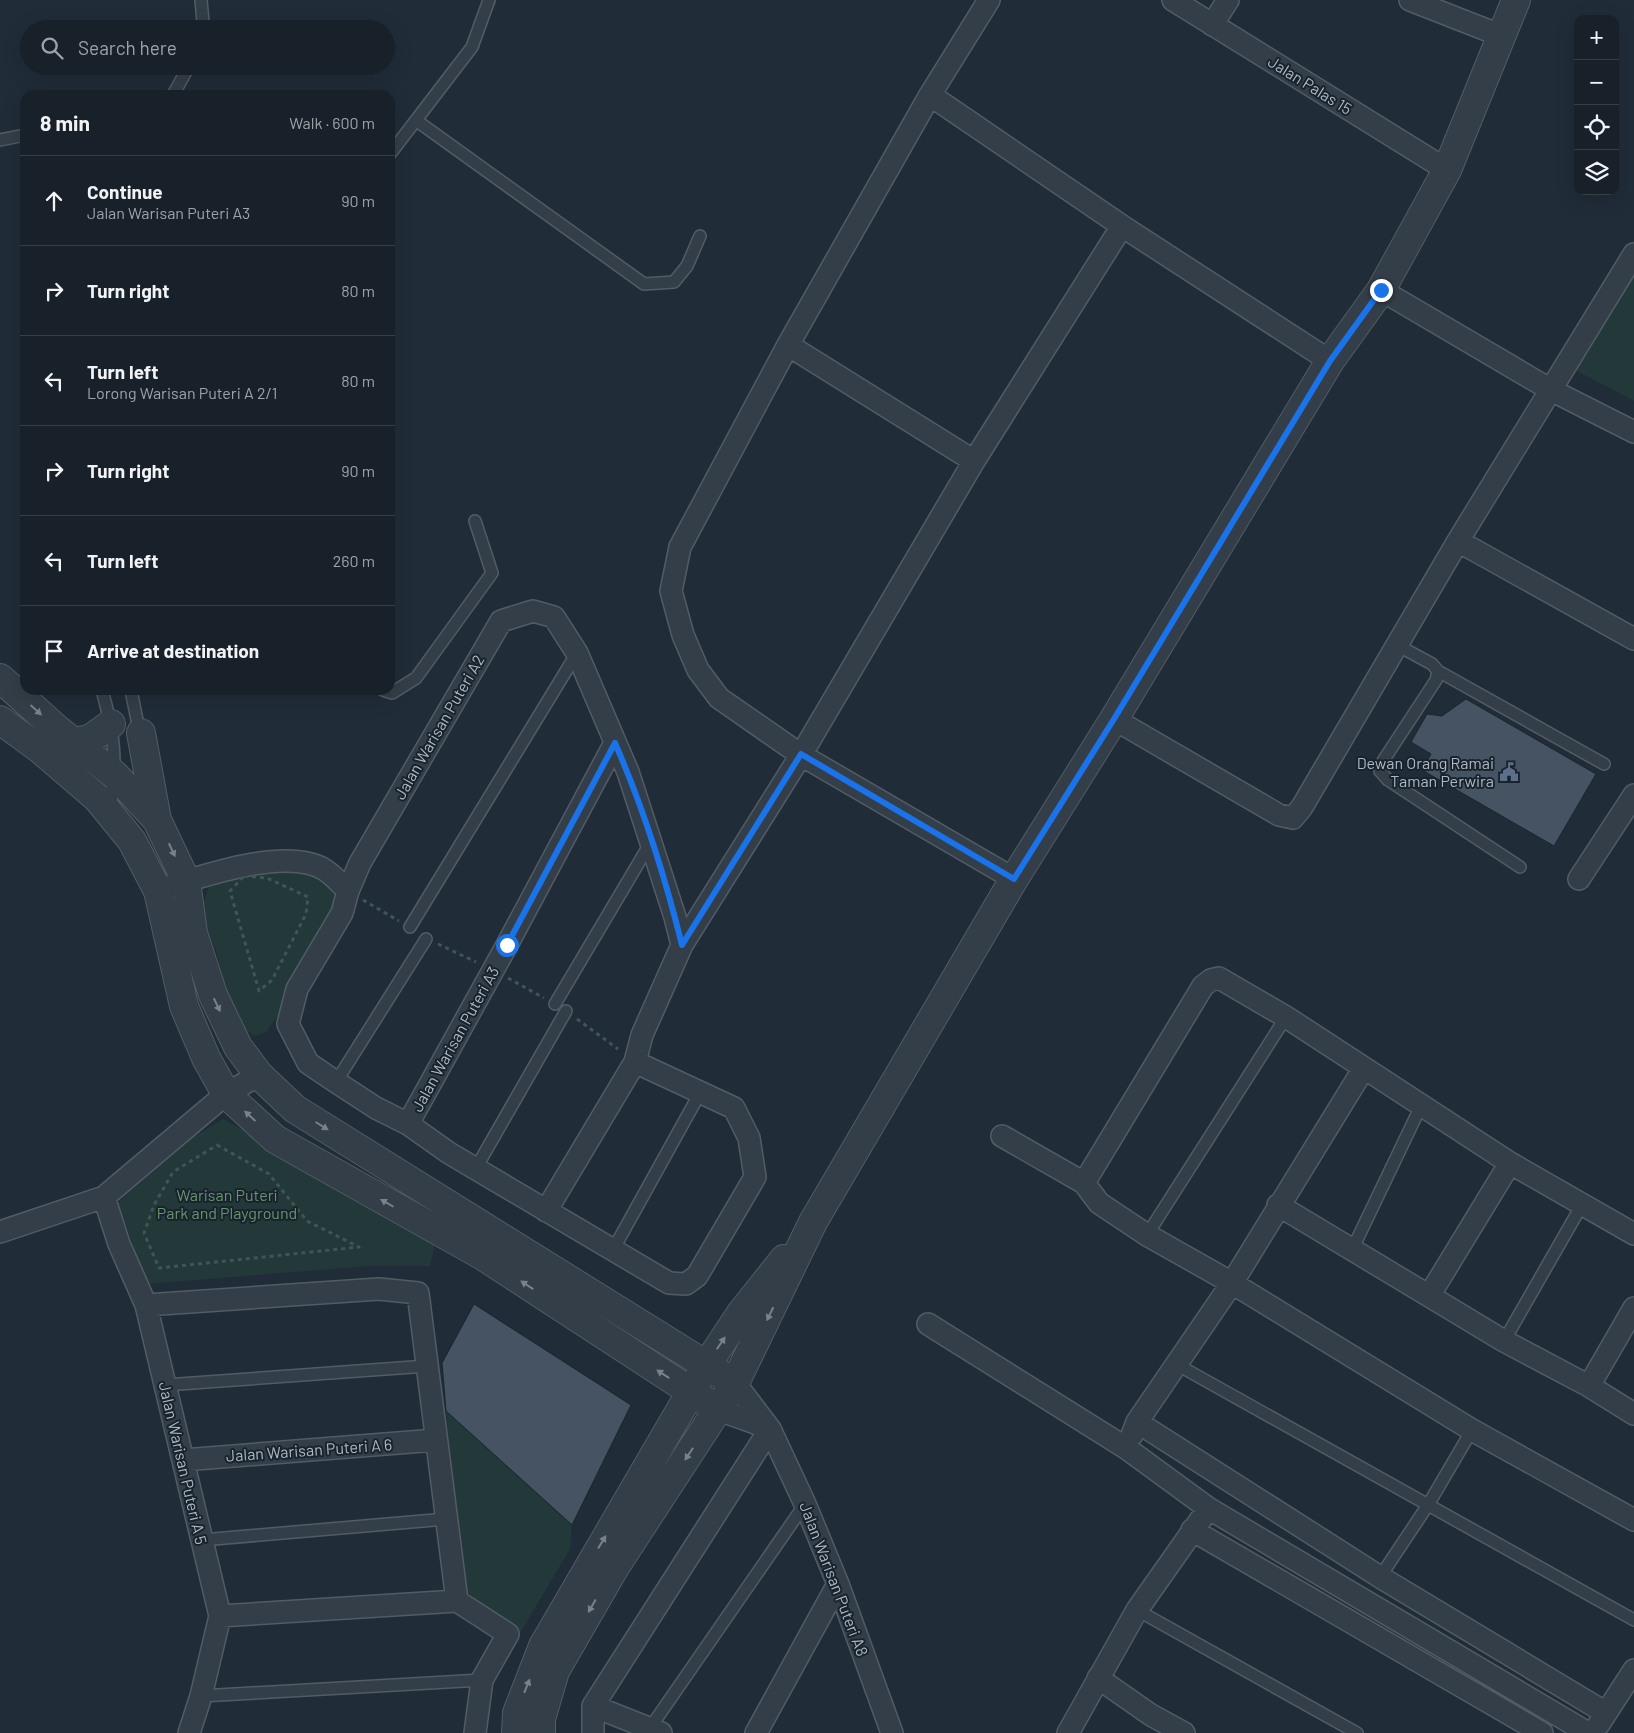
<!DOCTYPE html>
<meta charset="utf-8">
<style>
body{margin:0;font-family:Barlow,sans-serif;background:#252e36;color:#f1f3f6}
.controls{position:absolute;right:15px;top:15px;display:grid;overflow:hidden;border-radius:10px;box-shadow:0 5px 20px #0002}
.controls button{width:45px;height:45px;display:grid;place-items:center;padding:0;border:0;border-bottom:1px solid #363e47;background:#18212a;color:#f1f3f6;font:25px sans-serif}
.stop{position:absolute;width:15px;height:15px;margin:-11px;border:4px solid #1a73e8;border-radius:50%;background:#fff}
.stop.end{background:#1a73e8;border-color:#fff;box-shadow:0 1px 5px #0008}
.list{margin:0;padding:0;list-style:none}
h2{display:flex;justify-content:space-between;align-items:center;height:65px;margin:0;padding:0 20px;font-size:21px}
h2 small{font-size:16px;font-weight:400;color:#9fa3a8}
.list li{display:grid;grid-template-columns:32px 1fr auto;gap:15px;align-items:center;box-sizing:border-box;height:90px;padding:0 20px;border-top:1px solid #363e47}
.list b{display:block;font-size:19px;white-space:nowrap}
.list p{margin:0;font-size:16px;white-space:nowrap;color:#9fa3a8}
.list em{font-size:16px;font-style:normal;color:#9fa3a8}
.icon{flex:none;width:28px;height:28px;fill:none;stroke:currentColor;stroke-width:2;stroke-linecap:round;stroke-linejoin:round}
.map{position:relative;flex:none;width:1634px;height:1733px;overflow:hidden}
.search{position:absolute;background:#18212a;box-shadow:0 5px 20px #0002;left:20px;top:20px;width:375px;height:55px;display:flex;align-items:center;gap:12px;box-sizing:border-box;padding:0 18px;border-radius:28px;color:#9fa3a8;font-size:19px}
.panel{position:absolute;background:#18212a;box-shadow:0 5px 20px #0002;left:20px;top:90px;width:375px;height:605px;border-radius:15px}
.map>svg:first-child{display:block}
.green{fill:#223839}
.building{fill:#465362;stroke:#1b252f}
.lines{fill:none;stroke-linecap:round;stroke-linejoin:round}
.service-casing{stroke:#515c66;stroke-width:14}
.minor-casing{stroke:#515c66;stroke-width:24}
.tertiary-casing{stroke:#515c66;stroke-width:30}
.path{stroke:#3f5556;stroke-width:3;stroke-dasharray:4 4;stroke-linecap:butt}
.service{stroke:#343e48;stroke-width:11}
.minor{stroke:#343e48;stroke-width:21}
.tertiary{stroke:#343e48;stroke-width:28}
.oneway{fill:#77828d}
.route{stroke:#1a73e8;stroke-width:6}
.labels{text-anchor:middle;stroke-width:4;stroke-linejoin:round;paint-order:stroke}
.street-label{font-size:16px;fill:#aeb9c5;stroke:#19232d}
.poi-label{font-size:16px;fill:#aeb9c5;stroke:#19232d;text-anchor:end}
.park-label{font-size:16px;fill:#65966d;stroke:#19232d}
</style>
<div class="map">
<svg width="1634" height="1733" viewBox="0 0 1634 1733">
<rect width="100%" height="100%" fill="#202c38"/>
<!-- green -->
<path class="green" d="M 1634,270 L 1634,401 L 1575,370 Z
M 280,863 L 318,874 L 338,898 L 277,1017 L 266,1032 L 255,1036 C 226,1022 224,978 216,950 C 212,940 205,928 204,918 C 203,899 206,889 217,875 Z
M 223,1119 L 437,1236 L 430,1266 L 371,1266 L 146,1284 L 118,1202 L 192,1138 Z
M 446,1411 L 572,1525 L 570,1549 L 519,1635 L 462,1595 Z"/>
<!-- building -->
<path class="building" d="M 1466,699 L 1596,774 L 1554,846 L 1422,770 L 1431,754 L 1411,742 L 1427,714 L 1442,716 Z
M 474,1304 L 631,1405 L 572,1525 L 446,1411 L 442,1363 Z"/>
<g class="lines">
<!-- service casing -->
<g class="service-casing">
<path id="service" d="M 201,0 L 203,22 L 201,29
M 173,95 L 189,66
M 417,121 L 644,284 L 674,282 L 687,266 L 700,236
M 0,140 L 25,135
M 390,154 L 472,47 L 489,0
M 1397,645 L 1432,664 L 1438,671 L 1436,680 L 1383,761 L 1380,771 L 1388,780 L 1520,867
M 1438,671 L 1604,764
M 102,690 C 115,736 117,761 110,809
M 131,690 L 140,735
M 383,690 L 392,693 L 416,678 L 492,573 L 475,521
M 410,927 L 577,653
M 555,1004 L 651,842
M 336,1082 L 426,939
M 476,1168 L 566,1011
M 1147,1235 L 1286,1017
M 613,1250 L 700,1093
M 1352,1250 L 1421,1106
M 1504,1341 L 1583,1203
M 1176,1364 L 1634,1620
M 165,1385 L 427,1366
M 202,1540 L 446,1519
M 1380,1577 L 1428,1505 L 1472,1430
M 1137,1610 L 1357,1733
M 201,1696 L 482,1680
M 648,1731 L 805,1504"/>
</g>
<!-- minor casing -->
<g class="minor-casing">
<path id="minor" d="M 989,0 L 930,95 L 788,345 L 680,547 L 671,591 L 683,635 L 698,670 L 719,698 L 801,755 L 1014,879
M 1173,0 L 1447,170
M 1410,0 L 1502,36
M 1212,25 L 1228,0
M 930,95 L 1122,226 L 1330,361
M 1381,290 L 1551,390 L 1634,432
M 788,345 L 974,461
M 1458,541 L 1634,639
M 1114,719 L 1279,815 L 1293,818 L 1302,807 L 1458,541 L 1634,254
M 1579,879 L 1634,795
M 171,886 C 209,874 289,847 325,870 C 333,875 341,884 348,891
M 635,1062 L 734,1108 L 749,1138 L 755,1177 L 697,1276 L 686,1284 L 669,1283 L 449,1153 L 408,1124 L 376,1108 L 336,1082 L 308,1063 L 288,1024 L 297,989 L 342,913 L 348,891 L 360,863 L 501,621 L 533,611 L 554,617 L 577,653 L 628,772 L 675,917 L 682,945
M 408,1124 L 507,945 L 615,743
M 1002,1136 L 1084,1183 L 1099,1203 L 1147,1235 L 1232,1283 L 1472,1430 L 1634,1520
M 1084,1183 L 1203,986 L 1211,980 L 1219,978 L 1286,1017 L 1510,1163 L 1634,1234
M 104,1197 L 119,1244 L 146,1305 L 220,1616 L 201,1696 L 189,1733
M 1278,1205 L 1504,1341 L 1589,1386 L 1634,1308
M 546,1211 L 635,1062 L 642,1035 L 682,945 L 801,755 L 974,461 L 1122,226
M 0,1232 L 104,1197 L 226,1094 L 259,1075
M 1429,1296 L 1510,1163
M 146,1305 L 379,1289 L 418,1293 L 457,1601 L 508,1634 L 482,1680 L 475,1733
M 928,1324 L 1126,1448 L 1208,1508 L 1588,1733
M 735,1383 L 770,1429 L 805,1504 L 838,1584 L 892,1733
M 1589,1386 L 1634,1414
M 719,1410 L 769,1428
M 1137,1422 L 1380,1577 L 1606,1713
M 1132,1435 L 1137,1422 L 1232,1283 L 1364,1068
M 183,1460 L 436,1440
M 1192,1530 L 1542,1733
M 220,1616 L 457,1601
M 1098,1678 L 1151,1715 L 1184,1733
M 593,1706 L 661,1733
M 1599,1724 L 1634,1670
M 593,1733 L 593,1706 L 770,1429
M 756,1733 L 838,1584
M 1068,1733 L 1137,1610 L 1201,1519"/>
</g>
<!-- tertiary casing -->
<g class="tertiary-casing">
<path id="tertiary" d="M 0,678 L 57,729 L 115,775 L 157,820 L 186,881 L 193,933 L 213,995 L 238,1047 L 259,1075 L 295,1109 L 735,1383
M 0,720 L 41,750 L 97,798 L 132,841 L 158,891 L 184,1006 L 206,1058 L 226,1094 L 275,1139 L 483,1256 L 719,1410
M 141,733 L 157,820
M 73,742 L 90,739 L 111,724
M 516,1733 L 517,1713 L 543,1646 L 706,1366 L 741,1313 L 784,1259
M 541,1733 L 541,1719 L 555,1671 L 615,1567 L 735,1383 L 813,1222 L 1014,879 L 1114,719 L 1330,361 L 1381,290 L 1447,170 L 1516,0"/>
</g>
<!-- path -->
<path class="path" d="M 244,876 L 267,878 L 308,897 L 306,914 L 272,980 L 259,991 L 230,891 Z
M 363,900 L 399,921
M 438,944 L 476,962
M 508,978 L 544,998
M 577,1019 L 618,1049
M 217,1145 L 269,1174 L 307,1221 L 359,1247 L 159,1268 L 144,1233 L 154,1205 L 173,1172 Z"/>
<!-- service -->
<use href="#service" class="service"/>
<!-- minor -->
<use href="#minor" class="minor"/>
<!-- tertiary -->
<use href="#tertiary" class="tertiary"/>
</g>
<!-- one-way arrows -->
<defs><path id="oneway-solid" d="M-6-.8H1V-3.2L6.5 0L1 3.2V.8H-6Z" transform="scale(1.25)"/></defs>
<g class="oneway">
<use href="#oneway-solid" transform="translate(36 710) rotate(42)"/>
<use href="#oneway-solid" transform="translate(172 850) rotate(65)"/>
<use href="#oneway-solid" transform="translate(217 1005) rotate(65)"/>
<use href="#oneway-solid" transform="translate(250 1116) rotate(-137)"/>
<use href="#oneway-solid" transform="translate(322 1126) rotate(32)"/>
<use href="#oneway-solid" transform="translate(387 1203) rotate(-150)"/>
<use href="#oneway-solid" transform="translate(527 1285) rotate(-147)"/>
<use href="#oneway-solid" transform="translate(770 1314) rotate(116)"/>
<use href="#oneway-solid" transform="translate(721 1343) rotate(-56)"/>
<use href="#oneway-solid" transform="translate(663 1374) rotate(-147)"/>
<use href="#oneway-solid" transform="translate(689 1454) rotate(123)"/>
<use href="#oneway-solid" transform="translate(602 1542) rotate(-59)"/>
<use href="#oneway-solid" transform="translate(592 1606) rotate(120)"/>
<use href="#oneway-solid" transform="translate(527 1686) rotate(-68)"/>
</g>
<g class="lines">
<!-- route -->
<path class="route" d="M 507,945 L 615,743 C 643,807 665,877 682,945 L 801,754 L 1014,879 L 1114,719 L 1330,361 L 1381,290"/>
</g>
<!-- icons -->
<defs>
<g id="civic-bare" transform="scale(1.5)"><path d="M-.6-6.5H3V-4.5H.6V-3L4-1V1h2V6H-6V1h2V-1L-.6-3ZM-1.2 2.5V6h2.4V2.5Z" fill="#5c6f8a" stroke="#19232d" stroke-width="2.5" paint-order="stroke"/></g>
</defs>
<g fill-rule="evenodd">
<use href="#civic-bare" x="1509" y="772"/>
</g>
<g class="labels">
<!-- street labels -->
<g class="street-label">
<text transform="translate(1310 85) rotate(32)" y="6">Jalan Palas 15</text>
<text transform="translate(439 727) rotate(-60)" y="6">Jalan Warisan Puteri A2</text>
<text transform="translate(455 1039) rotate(-61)" y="6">Jalan Warisan Puteri A3</text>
<text transform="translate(309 1450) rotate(-4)" y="6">Jalan Warisan Puteri A 6</text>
<text transform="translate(183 1463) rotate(77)" y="6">Jalan Warisan Puteri A 5</text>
<text transform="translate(834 1579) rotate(69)" y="6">Jalan Warisan Puteri A8</text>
</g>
<!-- poi labels -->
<g class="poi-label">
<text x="1494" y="769">Dewan Orang Ramai<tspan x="1494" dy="18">Taman Perwira</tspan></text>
</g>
<!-- park labels -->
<g class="park-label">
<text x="227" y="1201">Warisan Puteri<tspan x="227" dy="18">Park and Playground</tspan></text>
</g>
</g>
</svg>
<div class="controls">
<button>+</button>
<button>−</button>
<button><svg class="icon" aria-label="locate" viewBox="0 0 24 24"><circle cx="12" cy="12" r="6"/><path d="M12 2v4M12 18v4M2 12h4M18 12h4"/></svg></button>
<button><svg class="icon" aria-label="layers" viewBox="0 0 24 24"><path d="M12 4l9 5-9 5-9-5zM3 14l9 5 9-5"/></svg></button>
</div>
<div class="stop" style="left:507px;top:945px"></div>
<div class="stop end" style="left:1381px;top:290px"></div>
<div class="search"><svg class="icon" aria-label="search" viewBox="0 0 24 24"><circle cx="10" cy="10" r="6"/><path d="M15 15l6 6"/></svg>Search here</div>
<section class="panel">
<h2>8 min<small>Walk · 600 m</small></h2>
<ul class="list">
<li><svg class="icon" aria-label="ahead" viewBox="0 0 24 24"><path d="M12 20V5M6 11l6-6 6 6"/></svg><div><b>Continue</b><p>Jalan Warisan Puteri A3</p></div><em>90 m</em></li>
<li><svg class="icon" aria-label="right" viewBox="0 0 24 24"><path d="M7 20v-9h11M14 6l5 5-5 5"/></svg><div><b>Turn right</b></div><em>80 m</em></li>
<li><svg class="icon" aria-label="left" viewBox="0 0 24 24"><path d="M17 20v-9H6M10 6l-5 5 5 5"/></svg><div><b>Turn left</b><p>Lorong Warisan Puteri A 2/1</p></div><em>80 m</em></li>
<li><svg class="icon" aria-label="right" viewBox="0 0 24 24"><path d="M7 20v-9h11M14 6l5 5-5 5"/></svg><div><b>Turn right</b></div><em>90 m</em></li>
<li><svg class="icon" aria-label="left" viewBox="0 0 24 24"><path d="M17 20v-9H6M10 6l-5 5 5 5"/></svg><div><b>Turn left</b></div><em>260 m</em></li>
<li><svg class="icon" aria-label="arrive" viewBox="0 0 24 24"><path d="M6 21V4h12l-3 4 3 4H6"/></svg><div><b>Arrive at destination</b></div></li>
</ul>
</section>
</div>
